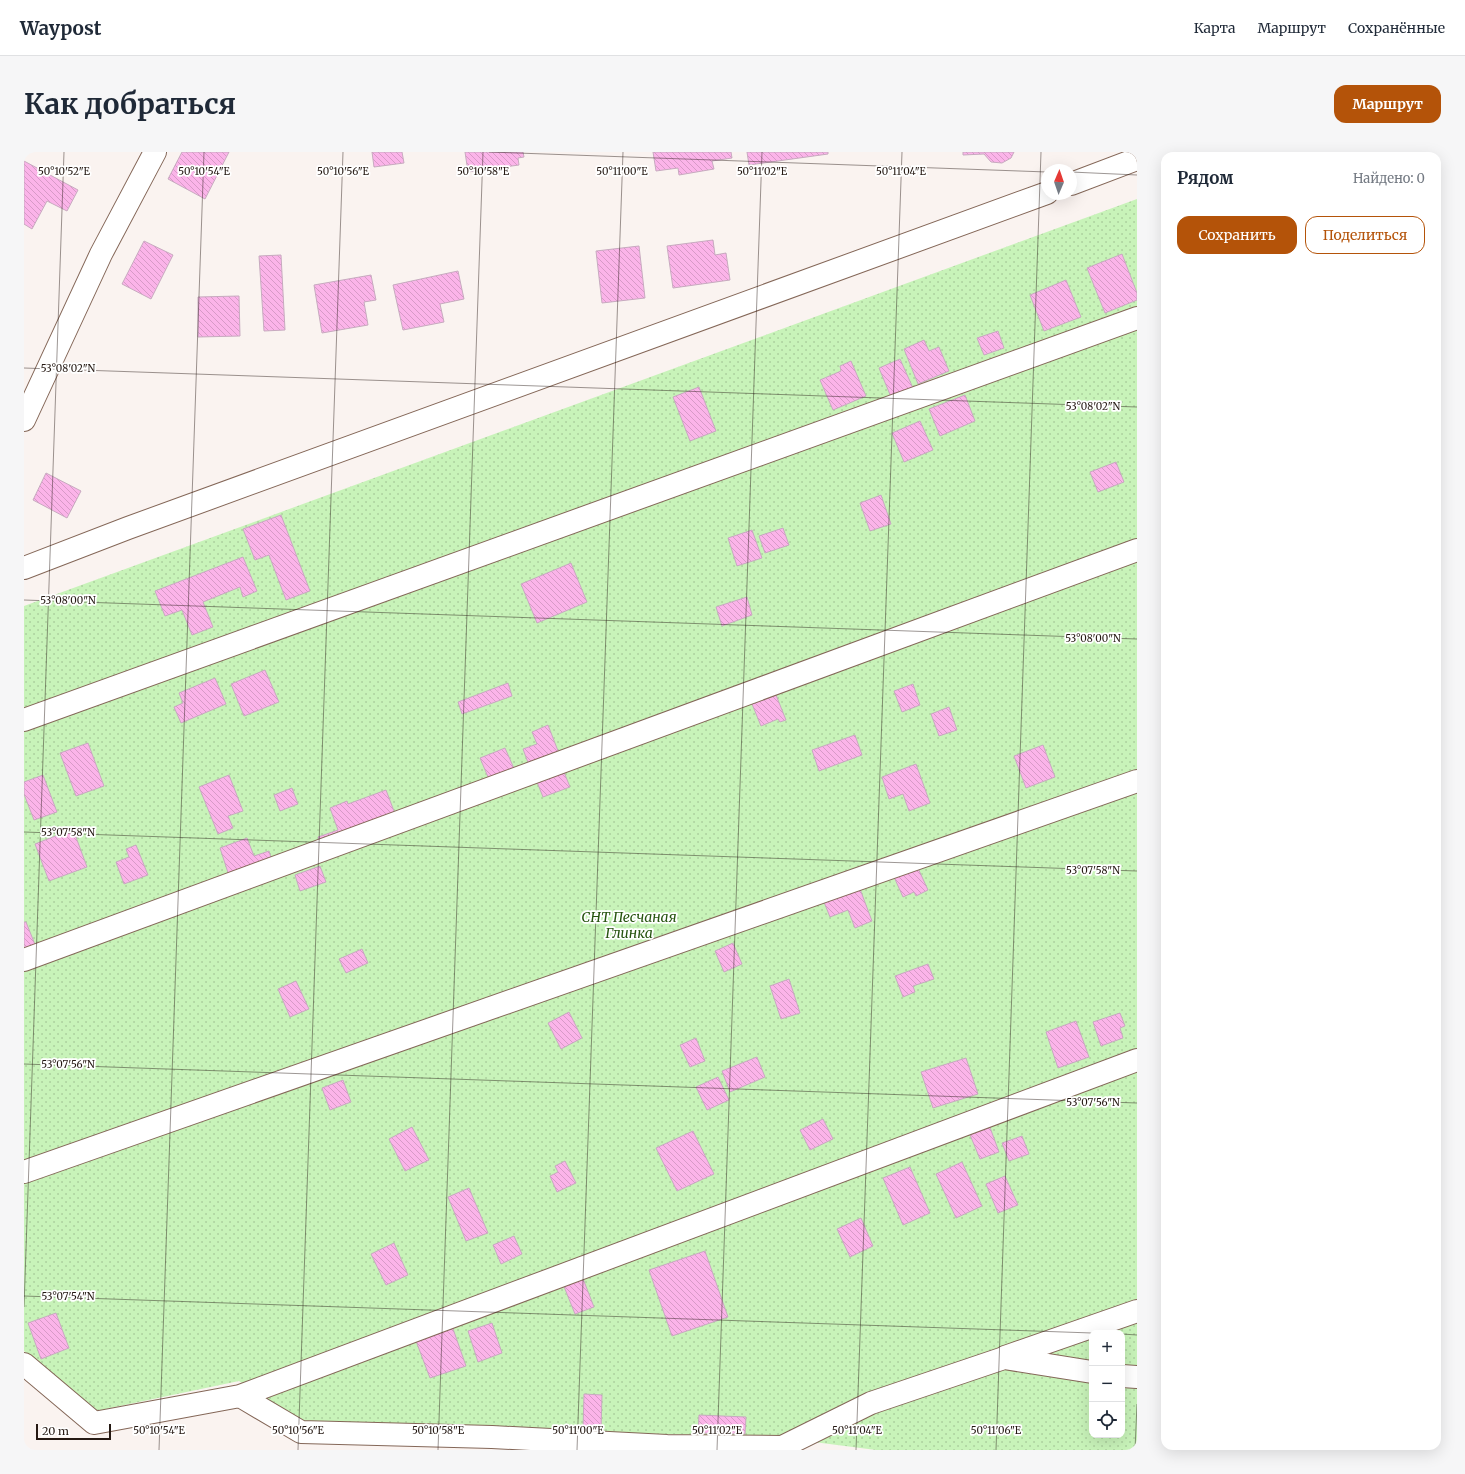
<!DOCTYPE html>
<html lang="ru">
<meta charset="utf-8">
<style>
body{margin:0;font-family:Merriweather,serif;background:#f6f6f7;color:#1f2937}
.controls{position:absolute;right:12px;bottom:12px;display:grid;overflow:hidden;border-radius:8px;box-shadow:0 4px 16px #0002}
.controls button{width:36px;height:36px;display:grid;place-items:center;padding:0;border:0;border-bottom:1px solid #e0e1e3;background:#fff;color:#1f2937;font:20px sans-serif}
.compass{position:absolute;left:1017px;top:12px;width:36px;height:36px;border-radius:50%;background:#fff;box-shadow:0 4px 16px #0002;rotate:2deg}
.scale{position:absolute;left:12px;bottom:10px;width:75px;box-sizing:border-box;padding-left:4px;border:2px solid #251913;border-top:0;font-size:11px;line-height:14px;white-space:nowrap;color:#251913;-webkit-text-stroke:3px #fff;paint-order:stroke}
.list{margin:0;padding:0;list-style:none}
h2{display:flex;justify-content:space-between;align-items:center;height:52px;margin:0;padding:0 16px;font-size:17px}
h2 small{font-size:13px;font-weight:400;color:#747a83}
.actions{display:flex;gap:8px;padding:12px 16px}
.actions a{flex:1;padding:9px 0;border:1px solid #b45309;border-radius:12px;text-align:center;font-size:14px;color:#b45309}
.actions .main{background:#b45309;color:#fff}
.icon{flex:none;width:22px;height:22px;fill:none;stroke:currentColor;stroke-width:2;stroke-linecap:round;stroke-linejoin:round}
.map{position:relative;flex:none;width:1113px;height:1298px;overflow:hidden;border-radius:12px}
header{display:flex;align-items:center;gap:24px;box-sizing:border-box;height:56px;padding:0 20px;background:#fff;border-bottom:1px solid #e0e1e3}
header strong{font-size:19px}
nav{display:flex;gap:22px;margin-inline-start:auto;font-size:14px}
.intro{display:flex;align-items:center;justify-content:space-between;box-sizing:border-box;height:96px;padding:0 24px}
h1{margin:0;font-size:28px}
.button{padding:10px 18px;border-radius:12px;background:#b45309;color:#fff;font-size:14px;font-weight:700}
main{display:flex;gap:24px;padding:0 24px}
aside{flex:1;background:#fff;border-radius:12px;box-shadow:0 4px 16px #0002}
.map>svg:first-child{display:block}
.garden{fill:url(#garden-dots);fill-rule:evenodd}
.building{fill:url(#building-back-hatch);stroke:#c7aabf}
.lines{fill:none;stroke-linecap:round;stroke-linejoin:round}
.minor-casing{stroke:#846758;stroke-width:24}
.minor{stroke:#fff;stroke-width:22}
.ticks{fill:none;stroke:#251913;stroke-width:1;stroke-opacity:0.45}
.labels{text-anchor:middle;stroke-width:3.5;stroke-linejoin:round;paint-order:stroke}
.park-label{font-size:14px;font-style:italic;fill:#275410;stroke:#fff}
.ticks-label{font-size:10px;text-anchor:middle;fill:#251913;stroke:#fff;stroke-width:3.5;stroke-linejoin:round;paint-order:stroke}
</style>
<header>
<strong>Waypost</strong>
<nav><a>Карта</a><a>Маршрут</a><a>Сохранённые</a></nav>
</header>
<div class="intro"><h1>Как добраться</h1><a class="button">Маршрут</a></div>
<main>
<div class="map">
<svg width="1113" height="1298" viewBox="0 0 1113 1298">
<defs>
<pattern id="garden-dots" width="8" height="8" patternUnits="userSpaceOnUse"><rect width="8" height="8" fill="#c8f3b9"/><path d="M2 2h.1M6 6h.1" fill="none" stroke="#acd09e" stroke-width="1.8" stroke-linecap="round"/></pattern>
<pattern id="building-back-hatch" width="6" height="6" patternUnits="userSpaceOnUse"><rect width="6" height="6" fill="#fbb4e9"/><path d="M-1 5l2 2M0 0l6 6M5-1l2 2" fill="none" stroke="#d79ac7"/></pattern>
</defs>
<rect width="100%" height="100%" fill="#faf3f0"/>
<!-- garden -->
<path class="garden" d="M 1113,47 L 1113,1298 L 852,1298 L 751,1285 L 277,1272 L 215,1229 L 72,1259 L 0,1199 L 0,454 ZM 1068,1181 L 1098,1181 L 1098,1283 L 1068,1283 Z"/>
<!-- building -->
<path class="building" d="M 158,0 L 205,0 L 181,47 L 144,27 Z
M 348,0 L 378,0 L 380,11 L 350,15 Z
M 441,0 L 499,0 L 500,5 L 494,6 L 495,13 L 444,20 Z
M 629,0 L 707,0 L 708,6 L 688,9 L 690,17 L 655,23 L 654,16 L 632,19 Z
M 723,0 L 804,0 L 804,2 L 725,13 Z
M 939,0 L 990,0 L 987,6 L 978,11 L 967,10 L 960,2 L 939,3 Z
M 0,9 L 54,38 L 43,59 L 23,49 L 8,77 L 0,72 Z
M 689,88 L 691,103 L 702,101 L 706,128 L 649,136 L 643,94 Z
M 120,89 L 149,103 L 127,147 L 98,132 Z
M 615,94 L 621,146 L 578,151 L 572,99 Z
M 1098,102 L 1113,141 L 1113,148 L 1081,161 L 1063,116 Z
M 257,103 L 261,178 L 240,179 L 235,104 Z
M 434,119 L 440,147 L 416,152 L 420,170 L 379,178 L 369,133 Z
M 347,123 L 352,148 L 340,150 L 344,173 L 298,181 L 290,133 Z
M 1042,128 L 1057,165 L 1020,179 L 1006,143 Z
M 215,144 L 216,184 L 174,185 L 174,145 Z
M 974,179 L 980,196 L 960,203 L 953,186 Z
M 900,188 L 905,199 L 915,195 L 925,219 L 894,232 L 880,197 Z
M 876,207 L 889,236 L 867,245 L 855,216 Z
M 827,209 L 842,244 L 809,258 L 796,228 L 817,219 L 816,214 Z
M 675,235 L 692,279 L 666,289 L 649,245 Z
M 941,243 L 951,269 L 916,284 L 905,257 Z
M 896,269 L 909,298 L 880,310 L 868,281 Z
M 1092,310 L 1100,330 L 1074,340 L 1066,320 Z
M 22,321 L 57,339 L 43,366 L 9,348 Z
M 857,343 L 867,372 L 846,379 L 836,351 Z
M 257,363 L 286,439 L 262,448 L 245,403 L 231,408 L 219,377 Z
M 759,376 L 765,393 L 741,401 L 735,384 Z
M 728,378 L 738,406 L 713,414 L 704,386 Z
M 219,405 L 233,439 L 219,445 L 216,435 L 179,450 L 189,475 L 168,483 L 158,458 L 141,464 L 131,439 Z
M 547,411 L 563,450 L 513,471 L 497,432 Z
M 723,445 L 728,463 L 698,474 L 692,455 Z
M 241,518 L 255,550 L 220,564 L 207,532 Z
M 191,526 L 202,552 L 157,571 L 150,555 L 159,551 L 155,541 Z
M 484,531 L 488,544 L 438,562 L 434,550 Z
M 889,532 L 896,553 L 878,560 L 870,539 Z
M 752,543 L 762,568 L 756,570 L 754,567 L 737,574 L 728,552 Z
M 925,555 L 933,578 L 915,584 L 907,562 Z
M 524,573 L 536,604 L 506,616 L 499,597 L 513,592 L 508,580 Z
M 831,583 L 838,603 L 795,619 L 788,598 Z
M 64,591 L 80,634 L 52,644 L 36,601 Z
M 1019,593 L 1031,625 L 1002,636 L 990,604 Z
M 481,596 L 492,621 L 467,632 L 456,606 Z
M 892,612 L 906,651 L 885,659 L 879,642 L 865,647 L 858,625 Z
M 540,620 L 546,635 L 519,645 L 513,630 Z
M 19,623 L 33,660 L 10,668 L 0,642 L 0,630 Z
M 205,623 L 219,659 L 204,664 L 209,676 L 194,682 L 175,635 Z
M 268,636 L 274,652 L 256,659 L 250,643 Z
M 362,638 L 373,667 L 298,695 L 294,685 L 314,678 L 306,656 L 323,649 L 324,652 Z
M 49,677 L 63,715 L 25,729 L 11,692 Z
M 223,686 L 230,704 L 245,699 L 248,709 L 207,730 L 196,696 Z
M 112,693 L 124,723 L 100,732 L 92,710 L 105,705 L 102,697 Z
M 296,714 L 302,730 L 276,739 L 271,723 Z
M 893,714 L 904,738 L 892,744 L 890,740 L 879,745 L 870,725 Z
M 836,737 L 848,769 L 831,776 L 824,758 L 806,765 L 800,750 Z
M 0,770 L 2,770 L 12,795 L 0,800 Z
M 709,791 L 718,812 L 700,820 L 691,799 Z
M 338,797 L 344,811 L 322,821 L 315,807 Z
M 904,812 L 910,827 L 889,834 L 891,840 L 879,845 L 871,824 Z
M 765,827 L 776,861 L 757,867 L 746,834 Z
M 272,829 L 285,857 L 266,865 L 254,837 Z
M 545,860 L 558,886 L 537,897 L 524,871 Z
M 1096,861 L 1101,874 L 1096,876 L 1099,886 L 1077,894 L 1069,870 Z
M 1052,869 L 1065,905 L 1034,916 L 1022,880 Z
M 672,886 L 681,909 L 666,915 L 656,893 Z
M 733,905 L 741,925 L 706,940 L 698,919 Z
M 942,906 L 954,942 L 909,956 L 897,920 Z
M 694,925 L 705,948 L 683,958 L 672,935 Z
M 319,928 L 327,950 L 306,958 L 298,936 Z
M 799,967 L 809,987 L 786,998 L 776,978 Z
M 964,970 L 975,1000 L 956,1007 L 944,978 Z
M 388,975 L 405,1008 L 381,1019 L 365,987 Z
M 669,979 L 690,1022 L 653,1039 L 632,996 Z
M 998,984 L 1005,1002 L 985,1009 L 978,991 Z
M 541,1009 L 552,1031 L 533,1040 L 526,1024 L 534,1020 L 531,1014 Z
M 938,1010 L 958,1054 L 932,1066 L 912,1022 Z
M 886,1015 L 906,1061 L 879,1073 L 859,1026 Z
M 981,1024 L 994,1053 L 974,1061 L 962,1032 Z
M 445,1036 L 464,1081 L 442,1089 L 424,1045 Z
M 837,1066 L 849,1094 L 826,1105 L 813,1077 Z
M 490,1084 L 498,1102 L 477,1112 L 469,1093 Z
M 370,1091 L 384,1123 L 362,1133 L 347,1102 Z
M 681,1099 L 704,1165 L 648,1184 L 625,1118 Z
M 558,1124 L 570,1155 L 551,1162 L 539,1132 Z
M 32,1161 L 45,1196 L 17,1207 L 4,1171 Z
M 427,1171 L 442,1214 L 406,1226 L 392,1189 Z
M 468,1171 L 478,1201 L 454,1210 L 444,1179 Z
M 560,1242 L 578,1243 L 577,1278 L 559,1277 Z
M 675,1263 L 722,1265 L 721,1282 L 674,1281 Z"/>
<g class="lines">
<!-- minor casing -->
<g class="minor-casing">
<path id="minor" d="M 1047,32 L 1113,7
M 0,268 L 77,102 L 131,0
M 0,416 L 104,376 L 1023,41
M 0,568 L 1113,166
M 0,808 L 1113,398
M 0,1020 L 1113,629
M 981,1205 L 1113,1159
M 0,1212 L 70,1271 L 216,1244 L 277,1280 L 468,1285 L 643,1294 L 758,1295 L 847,1251 L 980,1206 L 1068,1220
M 1098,1224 L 1113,1225
M 216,1244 L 1113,908"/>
</g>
<!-- minor -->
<use href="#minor" class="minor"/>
</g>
<!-- ticks -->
<path class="ticks" d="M 465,0 L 1023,20M 1047,20 L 1113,23M 0,216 L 1113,255M 0,448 L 1113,487M 0,680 L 1113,719M 0,912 L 1113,951M 0,1144 L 1068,1181M 0,1155 L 40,0M 1098,1182 L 1113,1183M 135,1298 L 180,0M 274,1298 L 319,0M 414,1298 L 459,0M 553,1298 L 599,0M 693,1298 L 738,0M 832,1298 L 878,0M 972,1298 L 1017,0M 1111,1298 L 1113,1252"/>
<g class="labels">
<!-- park labels -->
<g class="park-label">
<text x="605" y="770">СНТ Песчаная<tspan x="605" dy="16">Глинка</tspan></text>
</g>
</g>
<g class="ticks-label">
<text x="40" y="23">50°10'52"E</text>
<text x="180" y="23">50°10'54"E</text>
<text x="319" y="23">50°10'56"E</text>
<text x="459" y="23">50°10'58"E</text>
<text x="598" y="23">50°11'00"E</text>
<text x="738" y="23">50°11'02"E</text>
<text x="877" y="23">50°11'04"E</text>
<text x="44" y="220">53°08'02"N</text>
<text x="1069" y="258">53°08'02"N</text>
<text x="44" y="452">53°08'00"N</text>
<text x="1069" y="490">53°08'00"N</text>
<text x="44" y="684">53°07'58"N</text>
<text x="1069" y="722">53°07'58"N</text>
<text x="44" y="916">53°07'56"N</text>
<text x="1069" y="954">53°07'56"N</text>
<text x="44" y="1148">53°07'54"N</text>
<text x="135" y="1282">50°10'54"E</text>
<text x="274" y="1282">50°10'56"E</text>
<text x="414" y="1282">50°10'58"E</text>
<text x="554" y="1282">50°11'00"E</text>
<text x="693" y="1282">50°11'02"E</text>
<text x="833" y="1282">50°11'04"E</text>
<text x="972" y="1282">50°11'06"E</text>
</g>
</svg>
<div class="controls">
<button>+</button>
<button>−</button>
<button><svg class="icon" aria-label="locate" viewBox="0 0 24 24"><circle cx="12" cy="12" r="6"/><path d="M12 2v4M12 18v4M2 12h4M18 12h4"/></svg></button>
</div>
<svg class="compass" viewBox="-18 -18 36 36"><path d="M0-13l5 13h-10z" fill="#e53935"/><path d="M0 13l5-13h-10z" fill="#747a83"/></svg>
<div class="scale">20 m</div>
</div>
<aside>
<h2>Рядом<small>Найдено: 0</small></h2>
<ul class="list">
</ul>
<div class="actions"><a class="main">Сохранить</a><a>Поделиться</a></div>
</aside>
</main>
